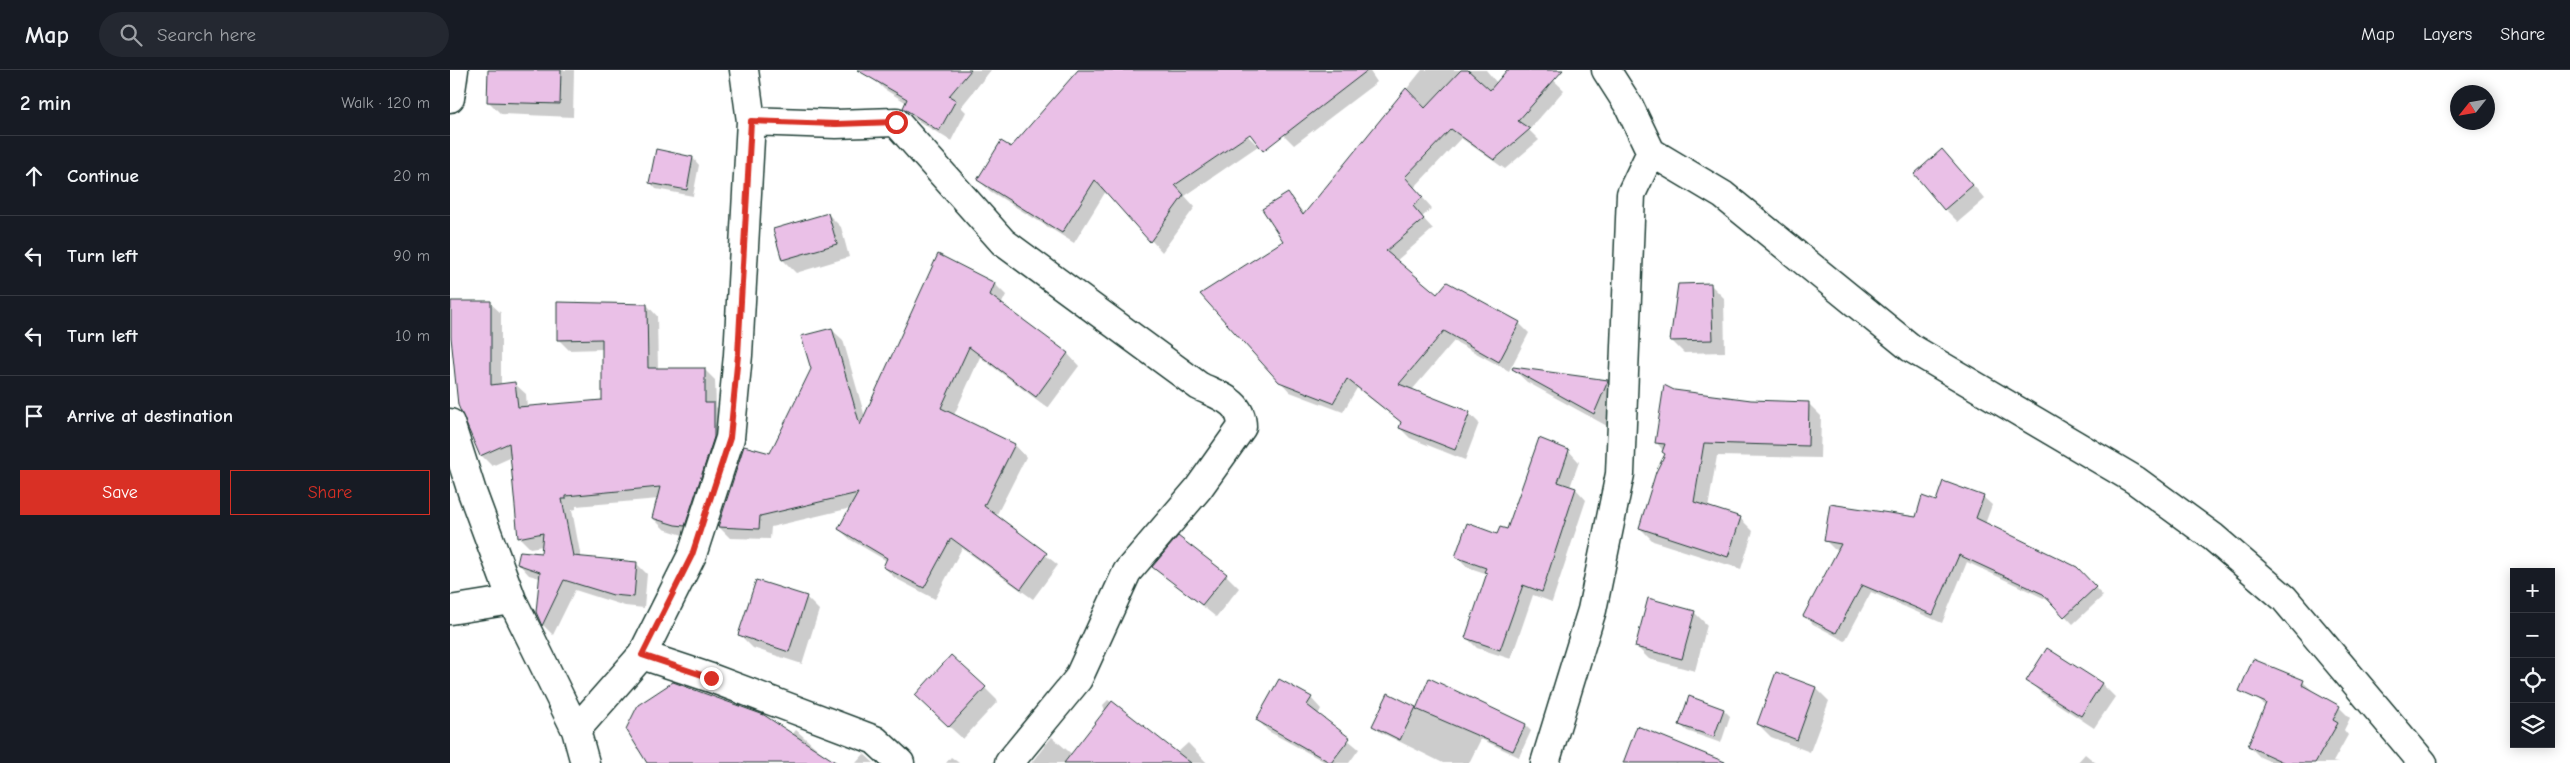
<!DOCTYPE html>
<meta charset="utf-8">
<style>
body{margin:0;font-family:"Comic Neue",sans-serif;background:#242831;color:#f1f3f6}
.controls{position:absolute;right:15px;bottom:15px;display:grid;overflow:hidden;border-radius:0px;box-shadow:0 2px 12px #0003}
.controls button{width:45px;height:45px;display:grid;place-items:center;padding:0;border:0;border-bottom:1px solid #363941;background:#171b24;color:#f1f3f6;font:25px sans-serif}
.compass{position:absolute;left:2000px;top:15px;width:45px;height:45px;border-radius:50%;background:#171b24;box-shadow:0 2px 12px #0003;rotate:239deg}
.stop{position:absolute;width:15px;height:15px;margin:-11px;border:4px solid #d93025;border-radius:50%;background:#fff}
.stop.end{background:#d93025;border-color:#fff;box-shadow:0 1px 5px #0008}
.list{margin:0;padding:0;list-style:none}
h2{display:flex;justify-content:space-between;align-items:center;height:65px;margin:0;padding:0 20px;font-size:21px}
h2 small{font-size:16px;font-weight:400;color:#9ea1a6}
.list li{display:grid;grid-template-columns:32px 1fr auto;gap:15px;align-items:center;box-sizing:border-box;height:80px;padding:0 20px;border-top:1px solid #363941}
.list b{display:block;font-size:19px;white-space:nowrap}
.list em{font-size:16px;font-style:normal;color:#9ea1a6}
.actions{display:flex;gap:10px;padding:15px 20px}
.actions a{flex:1;padding:11px 0;border:1px solid #d93025;border-radius:0px;text-align:center;font-size:18px;color:#d93025}
.actions .main{background:#d93025;color:#fff}
.icon{flex:none;width:28px;height:28px;fill:none;stroke:currentColor;stroke-width:2;stroke-linecap:round;stroke-linejoin:round}
.map{position:relative;flex:none;width:2120px;height:693px;overflow:hidden}
header{display:flex;align-items:center;gap:30px;box-sizing:border-box;height:70px;padding:0 25px;background:#171b24;border-bottom:1px solid #363941}
header strong{font-size:24px}
nav{display:flex;gap:28px;margin-inline-start:auto;font-size:18px}
.search{width:350px;height:45px;background:#242831;display:flex;align-items:center;gap:12px;box-sizing:border-box;padding:0 18px;border-radius:28px;color:#9ea1a6;font-size:19px}
main{display:flex}
aside{flex:1;background:#171b24}
.map>svg:first-child{display:block}
.shadow{fill:#0003}
.building{fill:#eac0e7;stroke:#1f3d34}
.lines{fill:none;stroke-linecap:round;stroke-linejoin:round}
.minor-casing{stroke:#1f3d34;stroke-width:31}
.minor{stroke:#fff;stroke-width:28}
.route{stroke:#d93025;stroke-width:6}
</style>
<header>
<strong>Map</strong>
<div class="search"><svg class="icon" aria-label="search" viewBox="0 0 24 24"><circle cx="10" cy="10" r="6"/><path d="M15 15l6 6"/></svg>Search here</div>
<nav><a>Map</a><a>Layers</a><a>Share</a></nav>
</header>
<main>
<aside>
<h2>2 min<small>Walk · 120 m</small></h2>
<ul class="list">
<li><svg class="icon" aria-label="ahead" viewBox="0 0 24 24"><path d="M12 20V5M6 11l6-6 6 6"/></svg><div><b>Continue</b></div><em>20 m</em></li>
<li><svg class="icon" aria-label="left" viewBox="0 0 24 24"><path d="M17 20v-9H6M10 6l-5 5 5 5"/></svg><div><b>Turn left</b></div><em>90 m</em></li>
<li><svg class="icon" aria-label="left" viewBox="0 0 24 24"><path d="M17 20v-9H6M10 6l-5 5 5 5"/></svg><div><b>Turn left</b></div><em>10 m</em></li>
<li><svg class="icon" aria-label="arrive" viewBox="0 0 24 24"><path d="M6 21V4h12l-3 4 3 4H6"/></svg><div><b>Arrive at destination</b></div></li>
</ul>
<div class="actions"><a class="main">Save</a><a>Share</a></div>
</aside>
<div class="map">
<svg width="2120" height="693" viewBox="0 0 2120 693">
<rect width="100%" height="100%" fill="#fff"/>
<filter id="ink" filterUnits="userSpaceOnUse"><feTurbulence type="fractalNoise" baseFrequency=".02" numOctaves="2"/><feDisplacementMap in="SourceGraphic" scale="10" xChannelSelector="R" yChannelSelector="G"/><feConvolveMatrix kernelMatrix="1 2 1 2 8 2 1 2 1" color-interpolation-filters="sRGB"/></filter>
<g filter="url(#ink)">
<!-- shadow -->
<path class="shadow" d="M 40,0 L 124,0 L 123,47 L 51,44 L 38,31 Z
M 427,0 L 541,0 L 511,37 L 516,42 L 501,71 L 465,49 L 454,38 L 457,33 L 434,19 L 423,8 Z
M 629,0 L 732,0 L 808,76 L 735,126 L 745,137 L 712,182 L 656,121 L 624,173 L 540,121 L 529,110 L 561,79 Z
M 788,0 L 919,0 L 927,12 L 844,75 L 834,65 Z
M 972,0 L 1036,0 L 1047,13 L 1058,0 L 1093,0 L 1114,20 L 1079,60 L 1089,70 L 1055,99 L 1011,68 L 964,118 L 982,138 L 972,147 L 983,159 L 946,191 L 987,226 L 1069,253 L 1079,263 L 1059,301 L 1004,271 L 962,320 L 1019,343 L 1029,353 L 1015,390 L 960,368 L 950,358 L 952,353 L 907,318 L 893,342 L 840,322 L 830,311 L 838,124 L 855,145 Z
M 207,81 L 243,88 L 249,95 L 243,126 L 206,119 L 200,112 Z
M 1505,94 L 1535,129 L 1508,152 L 1495,139 Z
M 378,144 L 391,157 L 399,187 L 346,203 L 333,190 Z
M 489,185 L 545,214 L 556,225 L 551,235 L 618,284 L 629,296 L 598,338 L 530,287 L 504,345 L 565,375 L 576,387 L 546,446 L 608,495 L 583,529 L 512,478 L 485,529 L 445,508 L 434,497 L 437,491 L 401,470 L 389,459 L 401,438 L 321,457 L 320,469 L 280,468 L 269,457 L 320,385 L 381,259 L 393,270 L 415,347 Z
M 1261,215 L 1274,228 L 1275,282 L 1234,283 L 1221,270 Z
M 40,233 L 51,243 L 51,315 L 65,314 L 76,324 L 77,338 L 153,331 L 153,279 L 119,280 L 108,269 L 197,235 L 207,246 L 208,300 L 255,300 L 265,310 L 266,337 L 274,345 L 236,466 L 214,459 L 203,448 L 209,429 L 126,436 L 126,439 L 122,440 L 131,488 L 187,494 L 197,504 L 194,538 L 175,536 L 125,520 L 103,565 L 93,555 L 87,542 L 90,508 L 79,505 L 69,494 L 92,484 L 93,476 L 80,478 L 69,467 L 62,387 L 42,396 L 31,385 Z
M 1063,299 L 1157,312 L 1170,325 L 1157,356 L 1077,312 Z
M 1223,321 L 1301,331 L 1358,333 L 1371,346 L 1370,388 L 1267,386 L 1258,438 L 1290,448 L 1303,461 L 1291,499 L 1203,471 L 1190,458 L 1216,384 L 1207,373 Z
M 1090,370 L 1119,381 L 1129,392 L 1120,417 L 1126,419 L 1136,430 L 1102,532 L 1083,525 L 1061,589 L 1027,578 L 1016,567 L 1038,504 L 1017,497 L 1007,486 L 1058,461 Z
M 1533,427 L 1542,435 L 1535,454 L 1635,507 L 1653,526 L 1623,554 L 1602,532 L 1517,492 L 1492,553 L 1421,522 L 1395,571 L 1363,554 L 1355,545 L 1389,480 L 1384,479 L 1375,470 L 1466,449 L 1487,432 Z
M 704,497 L 776,505 L 789,518 L 766,547 Z
M 356,527 L 369,540 L 352,594 L 303,578 L 290,565 Z
M 1244,542 L 1257,555 L 1245,601 L 1199,589 L 1186,576 Z
M 1598,579 L 1652,614 L 1665,627 L 1644,658 L 1591,623 L 1578,610 Z
M 1327,603 L 1366,618 L 1379,631 L 1360,682 L 1321,667 L 1308,654 Z
M 1853,612 L 1864,622 L 1889,637 L 1900,648 L 1894,660 L 1898,665 L 1883,692 L 1888,693 L 1824,693 L 1810,687 L 1799,676 L 1816,637 L 1807,628 Z
M 535,618 L 548,631 L 513,669 L 479,638 Z
M 939,625 L 967,639 L 1075,655 L 1081,661 L 1069,687 L 1031,669 L 1019,693 L 993,693 L 930,662 L 924,656 Z
M 861,628 L 871,639 L 868,645 L 909,679 L 899,693 L 877,693 L 818,661 L 808,650 Z
M 658,630 L 727,683 L 738,673 L 757,693 L 674,693 L 653,635 Z
M 1274,640 L 1280,646 L 1271,673 L 1237,661 L 1230,654 Z
M 346,660 L 383,693 L 199,693 L 342,665 Z
M 602,667 L 632,693 L 581,693 Z
M 414,684 L 424,693 L 406,693 Z
M 1635,684 L 1646,693 L 1627,693 Z
M 501,687 L 509,693 L 496,693 Z"/>
<!-- building -->
<path class="building" d="M 38,0 L 111,0 L 110,34 L 37,32 Z
M 407,0 L 521,0 L 499,26 L 506,30 L 489,61 L 453,38 L 457,29 Z
M 628,0 L 918,0 L 813,81 L 800,64 L 725,115 L 734,125 L 700,172 L 645,110 L 612,163 L 527,110 L 551,71 L 561,77 Z
M 1011,0 L 1018,0 L 1040,20 L 1057,0 L 1113,0 L 1068,51 L 1080,59 L 1044,90 L 1001,59 L 955,107 L 973,127 L 963,136 L 974,149 L 936,181 L 987,224 L 997,212 L 1070,252 L 1049,292 L 994,261 L 949,314 L 1020,342 L 1005,380 L 949,358 L 951,352 L 897,309 L 883,333 L 829,312 L 750,224 L 833,171 L 812,139 L 838,123 L 853,145 L 956,18 L 975,38 Z
M 206,79 L 243,87 L 237,120 L 199,113 Z
M 1492,79 L 1523,115 L 1494,140 L 1464,104 Z
M 378,143 L 387,174 L 332,190 L 323,159 Z
M 488,184 L 545,213 L 540,225 L 618,283 L 586,327 L 519,277 L 491,338 L 565,374 L 534,436 L 597,483 L 571,519 L 501,468 L 474,518 L 433,497 L 437,488 L 388,459 L 408,423 L 310,446 L 309,459 L 268,457 L 294,376 L 320,383 L 361,299 L 351,266 L 382,258 L 410,355 Z
M 1261,213 L 1263,270 L 1220,271 L 1228,214 Z
M 1,231 L 41,231 L 41,315 L 65,312 L 68,337 L 152,330 L 152,269 L 107,270 L 107,232 L 197,234 L 198,298 L 255,298 L 255,333 L 264,333 L 264,367 L 235,456 L 225,455 L 202,448 L 210,417 L 116,426 L 116,429 L 112,429 L 123,486 L 187,492 L 184,527 L 163,525 L 114,510 L 92,556 L 86,542 L 90,502 L 67,494 L 70,481 L 91,483 L 93,463 L 68,468 L 59,373 L 30,386 L 8,335 L 1,267 Z
M 1063,297 L 1158,310 L 1158,311 L 1144,344 L 1062,299 Z
M 1214,315 L 1224,320 L 1301,330 L 1359,332 L 1358,376 L 1254,373 L 1244,432 L 1291,447 L 1278,487 L 1189,458 L 1206,402 L 1215,384 L 1212,382 L 1215,374 L 1205,373 Z
M 1089,368 L 1119,380 L 1108,412 L 1126,418 L 1092,522 L 1073,515 L 1050,580 L 1015,568 L 1037,503 L 1034,502 L 1036,498 L 1005,487 L 1017,453 L 1047,464 L 1050,457 L 1057,459 Z
M 1493,411 L 1534,426 L 1526,448 L 1627,497 L 1646,517 L 1614,547 L 1593,524 L 1509,485 L 1483,545 L 1412,515 L 1386,563 L 1353,546 L 1391,474 L 1374,471 L 1380,434 L 1466,447 L 1472,426 L 1486,431 Z
M 728,466 L 777,504 L 752,535 L 702,497 Z
M 306,510 L 357,526 L 339,582 L 288,565 Z
M 1198,528 L 1245,541 L 1232,589 L 1185,577 Z
M 1597,578 L 1652,613 L 1631,646 L 1576,611 Z
M 501,585 L 536,617 L 499,657 L 465,625 Z
M 1803,589 L 1854,610 L 1852,615 L 1890,636 L 1883,650 L 1888,653 L 1865,693 L 1835,693 L 1798,676 L 1816,633 L 1789,621 Z
M 1326,602 L 1366,617 L 1347,670 L 1307,654 Z
M 979,608 L 1076,654 L 1063,681 L 966,639 Z
M 829,609 L 862,627 L 857,635 L 900,668 L 881,693 L 806,650 Z
M 223,612 L 314,645 L 387,693 L 197,693 L 176,659 L 188,635 Z
M 938,623 L 966,637 L 950,670 L 922,656 Z
M 1239,626 L 1274,639 L 1264,667 L 1229,655 Z
M 662,631 L 741,693 L 614,693 Z
M 1187,656 L 1275,692 L 1275,693 L 1173,693 Z"/>
<g class="lines">
<!-- minor casing -->
<g class="minor-casing">
<path id="minor" d="M 1156,0 L 1179,36 L 1201,82 L 1273,125 L 1461,278 L 1685,410 L 1763,467 L 1834,528 L 1973,693
M 0,28 L 4,0
M 301,51 L 386,54 L 446,52 L 553,172 L 749,316 C 769,326 792,331 792,357 L 748,419 L 677,502 L 628,609 L 559,693
M 0,353 L 22,422 L 62,530 L 126,660 L 135,693
M 0,540 L 62,530
M 192,585 L 261,608 L 425,670 L 450,693
M 126,660 L 192,585 L 242,485 L 280,368 L 288,285 L 301,51 L 294,0
M 1095,693 L 1142,540 L 1170,404 L 1181,124 L 1201,82"/>
</g>
<!-- minor -->
<use href="#minor" class="minor"/>
</g>
</g>
<g class="lines" filter="url(#ink)">
<!-- route -->
<path class="route" d="M 261,608 L 192,585 L 242,485 L 280,368 L 288,285 L 301,51 L 386,54 L 446,52"/>
</g>
</svg>
<div class="controls">
<button>+</button>
<button>−</button>
<button><svg class="icon" aria-label="locate" viewBox="0 0 24 24"><circle cx="12" cy="12" r="6"/><path d="M12 2v4M12 18v4M2 12h4M18 12h4"/></svg></button>
<button><svg class="icon" aria-label="layers" viewBox="0 0 24 24"><path d="M12 4l9 5-9 5-9-5zM3 14l9 5 9-5"/></svg></button>
</div>
<svg class="compass" viewBox="-18 -18 36 36"><path d="M0-13l5 13h-10z" fill="#e53935"/><path d="M0 13l5-13h-10z" fill="#9ea1a6"/></svg>
<div class="stop" style="left:446px;top:52px"></div>
<div class="stop end" style="left:261px;top:608px"></div>
</div>
</main>
